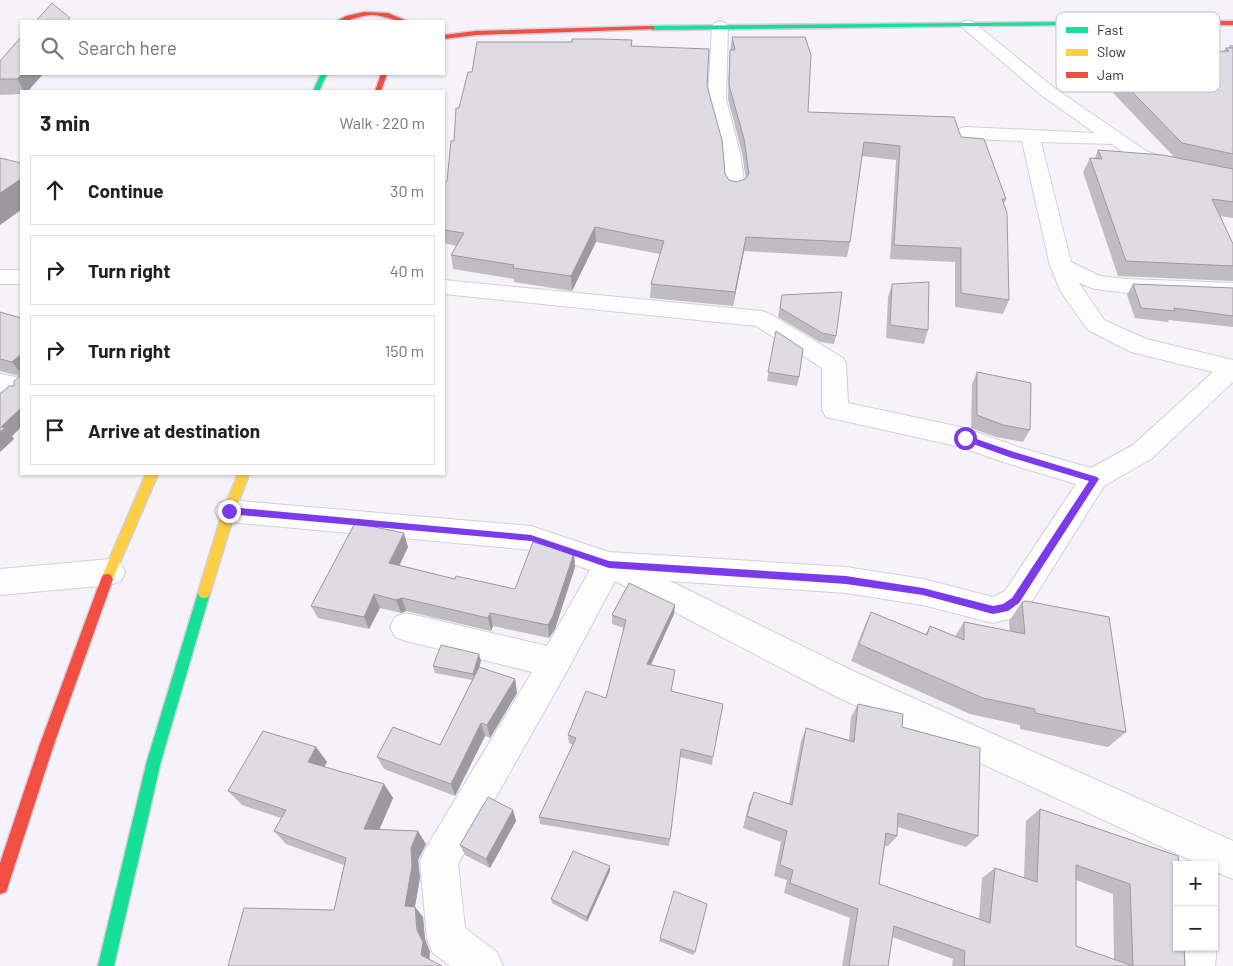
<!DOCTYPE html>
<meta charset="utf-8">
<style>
body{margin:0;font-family:Barlow,sans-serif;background:#f6f6f6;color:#222}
.controls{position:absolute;right:15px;bottom:15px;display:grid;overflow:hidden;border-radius:0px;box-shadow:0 1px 4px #0004}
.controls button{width:45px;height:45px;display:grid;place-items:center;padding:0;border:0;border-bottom:1px solid #e0e0e0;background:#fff;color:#222;font:25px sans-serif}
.stop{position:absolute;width:15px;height:15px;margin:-11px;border:4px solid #7c3aed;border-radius:50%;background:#fff}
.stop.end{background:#7c3aed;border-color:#fff;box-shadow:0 1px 5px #0008}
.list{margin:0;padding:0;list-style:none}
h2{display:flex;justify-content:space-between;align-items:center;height:65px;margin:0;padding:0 20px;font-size:21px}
h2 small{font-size:16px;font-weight:400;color:#767676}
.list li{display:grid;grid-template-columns:32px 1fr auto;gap:15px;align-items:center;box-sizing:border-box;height:70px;margin:0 10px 10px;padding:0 10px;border:1px solid #e0e0e0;border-radius:0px}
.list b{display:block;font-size:19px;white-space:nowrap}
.list em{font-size:16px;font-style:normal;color:#767676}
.icon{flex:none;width:28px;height:28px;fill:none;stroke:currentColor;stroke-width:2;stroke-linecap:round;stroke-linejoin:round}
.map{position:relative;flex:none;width:1233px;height:966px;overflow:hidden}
.search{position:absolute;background:#fff;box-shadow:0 1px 4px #0004;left:20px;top:20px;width:425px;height:55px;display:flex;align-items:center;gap:12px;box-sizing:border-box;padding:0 18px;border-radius:0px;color:#767676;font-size:19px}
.panel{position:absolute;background:#fff;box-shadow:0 1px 4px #0004;left:20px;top:90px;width:425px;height:385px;border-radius:0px}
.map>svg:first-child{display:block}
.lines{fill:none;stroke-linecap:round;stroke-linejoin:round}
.street-casing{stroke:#d3ced7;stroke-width:2}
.fast-casing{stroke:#d3ced7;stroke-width:3}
.slow-casing{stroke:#d3ced7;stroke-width:3}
.jam-casing{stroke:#d3ced7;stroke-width:3}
.street{fill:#fefdfe;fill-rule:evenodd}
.fast{fill:#16e098;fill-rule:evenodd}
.slow{fill:#ffcf43;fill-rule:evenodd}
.jam{fill:#f24e42;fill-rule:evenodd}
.wall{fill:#c0bcc3;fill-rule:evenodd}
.shaded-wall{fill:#9c999f}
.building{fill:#dfdbe3;stroke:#9c999f;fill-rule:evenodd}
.route{fill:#7c3aed}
.key{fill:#fff;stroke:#c2c0c3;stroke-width:1}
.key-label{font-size:14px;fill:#332e37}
</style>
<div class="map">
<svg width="1233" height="966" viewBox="0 0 1233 966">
<rect width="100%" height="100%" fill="#f6f2fa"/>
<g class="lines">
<!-- street casing -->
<g class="street-casing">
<path id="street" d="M 968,20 L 973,22 L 1053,87 L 1146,151 L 1166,158 L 1233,171 L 1233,183 L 1154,167 L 1132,159 L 1112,144 L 1041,142 L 1071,262 L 1100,276 L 1127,279 L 1233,283 L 1233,297 L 1127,293 L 1095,289 L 1079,283 L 1104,320 L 1146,339 L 1233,360 L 1233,382 L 1151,459 L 1104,486 L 1027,609 L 1016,617 L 993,623 L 923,605 L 846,593 L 670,581 L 855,672 L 1233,841 L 1233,879 L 1214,871 L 1214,865 L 1201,865 L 831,694 L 615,581 L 566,673 L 458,864 L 465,928 L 497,952 L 503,966 L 450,966 L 433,953 L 427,939 L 420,861 L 426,848 L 532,672 L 406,641 L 395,637 L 390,627 L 395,617 L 406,613 L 547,646 L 590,570 L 531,550 L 229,522 L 219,519 L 215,511 L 219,503 L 229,500 L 531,526 L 609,552 L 846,567 L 923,579 L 993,597 L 1005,591 L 1076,484 L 1003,462 L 961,447 L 826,417 L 822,410 L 822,368 L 756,326 L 444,294 L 444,280 L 762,311 L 770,314 L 843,358 L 846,364 L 848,403 L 965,428 L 1018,447 L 1091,468 L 1133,445 L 1213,372 L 1131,352 L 1088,330 L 1061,292 L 1050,266 L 1022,141 L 965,139 L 959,137 L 956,133 L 959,129 L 965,127 L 1095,133 L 1041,95 L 963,28 L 960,25 L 963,22 Z
M 720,21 L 725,23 L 728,26 L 726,99 L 740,153 L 745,188 L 742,192 L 735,194 L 728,192 L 725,188 L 722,153 L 708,99 L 712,26 L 715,23 Z
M 0,270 L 21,270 L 21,284 L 0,284 Z
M 0,374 L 21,378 L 21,396 L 0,392 Z
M 110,559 L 121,563 L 125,572 L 121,581 L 110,585 L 0,595 L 0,569 Z
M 1214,941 L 1217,947 L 1215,966 L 1175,966 L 1177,947 L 1214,947 Z"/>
</g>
<!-- fast casing -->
<g class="fast-casing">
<path id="fast" d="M 1066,22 L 1068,23 L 1068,25 L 652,30 L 649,28 L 652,26 Z
M 321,74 L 327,74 L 319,91 L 313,91 Z
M 204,588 L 208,589 L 210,593 L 161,761 L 114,966 L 98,966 L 147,761 L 198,593 L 200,589 Z"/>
</g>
<!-- slow casing -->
<g class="slow-casing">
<path id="slow" d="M 146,474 L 158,474 L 111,583 L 107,584 L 103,583 L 101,579 Z
M 238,474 L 249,474 L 235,511 L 210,593 L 208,597 L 204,598 L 200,597 L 198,593 L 223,511 Z"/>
</g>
<!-- jam casing -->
<g class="jam-casing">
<path id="jam" d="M 364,12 L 388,13 L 407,21 C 395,22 384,15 372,15 C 360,15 349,22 337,21 L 346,16 Z
M 1233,21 L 1233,25 L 1066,26 L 1063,24 L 1066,22 Z
M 652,26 L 654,27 L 654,29 L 476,35 L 444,39 L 444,35 L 476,31 Z
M 381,74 L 387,74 L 381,91 L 375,91 Z
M 107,574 L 111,575 L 113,579 L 54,744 L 8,886 L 6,892 L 0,894 L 0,863 L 40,744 L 101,579 L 103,575 Z"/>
</g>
<!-- street -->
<use href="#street" class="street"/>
<!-- fast -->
<use href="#fast" class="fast"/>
<!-- slow -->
<use href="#slow" class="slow"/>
<!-- jam -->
<use href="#jam" class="jam"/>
</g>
<!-- wall -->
<path class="wall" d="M 732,37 L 808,112 L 961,137 L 1006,199 L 1004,204 L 1009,300 L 1003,314 L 955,307 L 955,262 L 890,259 L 896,160 L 862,156 L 850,242 L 847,257 L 744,251 L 733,306 L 650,298 L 651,284 L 660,254 L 596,242 L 572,291 L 514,282 L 514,279 L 453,269 L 451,255 L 456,246 L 444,243 L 444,184 L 447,181 L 454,141 L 459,108 L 472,72 L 572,42 L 632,40 L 632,46 L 707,86 L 725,174 L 729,180 L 737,182 L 746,179 L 742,153 L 728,99 L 729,63 Z
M 1230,45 L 1233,45 L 1233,218 L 1220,216 L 1233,244 L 1233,281 L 1118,276 L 1083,172 L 1090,158 L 1095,158 L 1098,150 L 1174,157 L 1098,77 L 1104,63 L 1122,63 L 1125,56 L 1224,51 L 1226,48 L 1228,48 Z
M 0,61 L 21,74 L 43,74 L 28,91 L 21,91 L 21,94 L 0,95 Z
M 892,284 L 928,330 L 924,344 L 886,338 L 888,297 Z
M 1133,284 L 1233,288 L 1233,327 L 1169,320 L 1168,322 L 1135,318 L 1127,295 Z
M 782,295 L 836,336 L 834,344 L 820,342 L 778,317 Z
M 0,312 L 21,318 L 21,427 L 12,436 L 14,439 L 0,452 L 0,394 L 14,386 L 19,376 L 0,371 Z
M 776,331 L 799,377 L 797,386 L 767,381 Z
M 977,372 L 1030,430 L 1023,442 L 996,437 L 971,428 L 972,384 Z
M 408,547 L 400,565 L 455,579 L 515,589 L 574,553 L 575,567 L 555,629 L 549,638 L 493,626 L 491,631 L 406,611 L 401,613 L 380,608 L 369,629 L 318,618 L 311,606 Z
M 1022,602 L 1126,732 L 1108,747 L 1020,729 L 1020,725 L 970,714 L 851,661 L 863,630 L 871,612 L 925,635 L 930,626 L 955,636 L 964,622 L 1010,631 L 1009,621 Z
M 675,605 L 674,614 L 651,665 L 675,670 L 671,691 L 713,757 L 712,765 L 680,757 L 669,846 L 540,824 L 539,817 L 573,745 L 569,743 L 568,735 L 606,698 L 624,628 L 612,624 L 612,615 Z
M 481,661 L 479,667 L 515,679 L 517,693 L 490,738 L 485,736 L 455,796 L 384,769 L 377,757 L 440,745 L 472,680 L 435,673 L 433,666 Z
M 858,704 L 902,727 L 978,836 L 966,847 L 898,827 L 897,836 L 888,846 L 885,846 L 879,884 L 979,919 L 982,878 L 995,868 L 1024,878 L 1026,821 L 1040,809 L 1178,856 L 1185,966 L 952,966 L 953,959 L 892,937 L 888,966 L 842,966 L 850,918 L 784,893 L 787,880 L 774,876 L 781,842 L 743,828 L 749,803 L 754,792 L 789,804 L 801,741 L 806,728 L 849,740 L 851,717 ZM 1076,880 L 1113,894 L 1114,959 L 1076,946 Z
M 316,747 L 327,762 L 324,767 L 384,784 L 393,798 L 379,830 L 426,844 L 418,860 L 420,878 L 415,907 L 423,917 L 425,939 L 430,952 L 334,910 L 344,865 L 286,844 L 274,831 L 281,818 L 242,805 L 228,791 Z
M 513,810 L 516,821 L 490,868 L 465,855 L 460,845 Z
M 610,871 L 587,922 L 552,903 L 551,899 Z
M 660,938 L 695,952 L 693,955 L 659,941 Z"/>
<!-- shaded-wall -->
<path class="shaded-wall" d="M 22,74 L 43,74 L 28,91 L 24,91 L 17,79 Z
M 21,179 L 21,210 L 0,225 L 0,193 Z
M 595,227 L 596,242 L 572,291 L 571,276 Z
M 746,237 L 744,251 L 733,306 L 735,292 Z
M 21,354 L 21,374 L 12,362 Z
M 21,408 L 21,427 L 12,436 L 14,439 L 0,452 L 0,432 L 1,427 Z
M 404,533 L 408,547 L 394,576 L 389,563 Z
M 574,553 L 575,567 L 555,629 L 549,638 L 548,625 Z
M 374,594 L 380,608 L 369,629 L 364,617 Z
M 402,598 L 406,611 L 401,613 L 396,600 Z
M 675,605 L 674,614 L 647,673 L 647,664 Z
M 490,613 L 493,626 L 491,631 L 488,618 Z
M 479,654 L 481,661 L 475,681 L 473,674 Z
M 515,679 L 517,693 L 490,738 L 487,725 Z
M 481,723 L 485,736 L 455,796 L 451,784 Z
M 316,747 L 327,762 L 319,777 L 308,762 Z
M 384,784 L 393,798 L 374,842 L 364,829 Z
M 513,810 L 516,821 L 490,868 L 486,859 Z
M 418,831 L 426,844 L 418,860 L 420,878 L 413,917 L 405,906 L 411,848 Z
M 610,866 L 610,871 L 587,922 L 587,917 Z
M 415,907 L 423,917 L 425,939 L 430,952 L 429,964 L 421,955 Z"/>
<!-- building -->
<path class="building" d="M 52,3 L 70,18 L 67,21 L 36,21 Z
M 21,37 L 21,74 L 22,74 L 17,79 L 0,79 L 0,61 Z
M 732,37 L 805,37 L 811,55 L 808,112 L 954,117 L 961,137 L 984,139 L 1006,199 L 1002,199 L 1007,213 L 1009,300 L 961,293 L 961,248 L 894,245 L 900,146 L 864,142 L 850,242 L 746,237 L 735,292 L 651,284 L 664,241 L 595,227 L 571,276 L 513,268 L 514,265 L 451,255 L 464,233 L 444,230 L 444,184 L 447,181 L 451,141 L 454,141 L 456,108 L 459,108 L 468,72 L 472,72 L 477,42 L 572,42 L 572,39 L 599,39 L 632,40 L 631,46 L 709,49 L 707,86 L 722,140 L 725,174 L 729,180 L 737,182 L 745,179 L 749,174 L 744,139 L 729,85 L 730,50 L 735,50 Z
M 1226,48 L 1233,48 L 1233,154 L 1182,143 L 1104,63 L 1132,62 L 1125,56 L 1229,51 Z
M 1098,150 L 1163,155 L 1233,169 L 1233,202 L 1212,199 L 1233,244 L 1233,266 L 1126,261 L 1090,158 L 1102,159 Z
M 0,158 L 21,163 L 21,179 L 0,193 Z
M 929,282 L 928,330 L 890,325 L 892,284 Z
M 1133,284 L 1233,288 L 1233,316 L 1174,308 L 1175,311 L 1141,308 Z
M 842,292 L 836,336 L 822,333 L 780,308 L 782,295 Z
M 0,312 L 21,318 L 21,354 L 12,362 L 0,359 Z
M 776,331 L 803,349 L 799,377 L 768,372 Z
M 977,372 L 1031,383 L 1030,430 L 1003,425 L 977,415 Z
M 21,375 L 21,408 L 1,427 L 5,428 L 0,432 L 0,394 L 9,386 L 14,386 L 14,381 Z
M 355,523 L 404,533 L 389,563 L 455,579 L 456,576 L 515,589 L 533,542 L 574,553 L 553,616 L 548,625 L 490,613 L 488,618 L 402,598 L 396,600 L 374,594 L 364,617 L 311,606 Z
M 629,583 L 675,605 L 647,664 L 675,670 L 671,691 L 723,704 L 713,757 L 681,749 L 670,839 L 539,817 L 576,738 L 568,735 L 586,691 L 606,698 L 626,620 L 612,615 Z
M 1026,601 L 1109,617 L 1126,732 L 1035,713 L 1035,709 L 983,698 L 859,644 L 871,612 L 927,635 L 930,626 L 964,640 L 964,622 L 1025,634 L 1022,602 Z
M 441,645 L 479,654 L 473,674 L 433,666 Z
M 479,667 L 515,679 L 487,725 L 481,723 L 451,784 L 377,757 L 393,727 L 440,745 Z
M 858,704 L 903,714 L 902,727 L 980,748 L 978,836 L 898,813 L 897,836 L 886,833 L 879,884 L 990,923 L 995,868 L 1037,882 L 1040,809 L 1178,856 L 1179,865 L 1177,865 L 1177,947 L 1184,947 L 1185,966 L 964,966 L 965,951 L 894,926 L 888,966 L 849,966 L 858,909 L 790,883 L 793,870 L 780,865 L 787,831 L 747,816 L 754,792 L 792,805 L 806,728 L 854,742 ZM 1076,865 L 1130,884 L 1133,966 L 1076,946 Z
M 263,731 L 316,747 L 308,762 L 384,784 L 364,829 L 418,831 L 411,848 L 412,866 L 405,906 L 415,907 L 417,930 L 423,942 L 421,955 L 442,966 L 228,966 L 244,908 L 334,910 L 346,858 L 274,831 L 286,810 L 228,791 Z
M 488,797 L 513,810 L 486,859 L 460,845 Z
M 573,851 L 610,866 L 587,917 L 551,899 Z
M 674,891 L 707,904 L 695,952 L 660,938 Z"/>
<!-- route -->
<path class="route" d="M 965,435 L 1014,452 L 1097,477 L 1099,479 L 1019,603 L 1008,611 L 993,614 L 923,595 L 846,584 L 609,568 L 531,541 L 229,514 L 225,511 L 229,507 L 531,535 L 609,561 L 846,576 L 923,588 L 993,606 L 1003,604 L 1012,598 L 1089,481 L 1009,457 L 962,440 L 961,438 Z"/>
<!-- legend -->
<rect x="1056" y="12" width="164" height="80" rx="8" class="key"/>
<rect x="1066" y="27" width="22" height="6" fill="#16e098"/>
<rect x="1066" y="49" width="22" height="7" fill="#ffcf43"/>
<rect x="1066" y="72" width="22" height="6" fill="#f24e42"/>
<g class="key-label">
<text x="1097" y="35">Fast</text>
<text x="1097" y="57">Slow</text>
<text x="1097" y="80">Jam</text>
</g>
</svg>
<div class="controls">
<button>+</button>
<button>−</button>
</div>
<div class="stop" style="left:965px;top:438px"></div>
<div class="stop end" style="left:229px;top:511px"></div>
<div class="search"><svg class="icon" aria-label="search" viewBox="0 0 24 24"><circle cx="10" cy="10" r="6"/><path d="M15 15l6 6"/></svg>Search here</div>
<section class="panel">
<h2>3 min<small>Walk · 220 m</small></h2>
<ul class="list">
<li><svg class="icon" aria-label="ahead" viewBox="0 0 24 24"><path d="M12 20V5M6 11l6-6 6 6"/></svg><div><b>Continue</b></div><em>30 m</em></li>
<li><svg class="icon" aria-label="right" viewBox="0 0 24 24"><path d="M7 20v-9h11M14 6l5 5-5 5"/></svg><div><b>Turn right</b></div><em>40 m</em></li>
<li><svg class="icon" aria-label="right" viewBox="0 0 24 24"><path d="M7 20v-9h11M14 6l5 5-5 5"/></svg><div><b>Turn right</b></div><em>150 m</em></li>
<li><svg class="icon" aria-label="arrive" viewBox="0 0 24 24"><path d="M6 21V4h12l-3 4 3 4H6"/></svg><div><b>Arrive at destination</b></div></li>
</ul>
</section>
</div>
